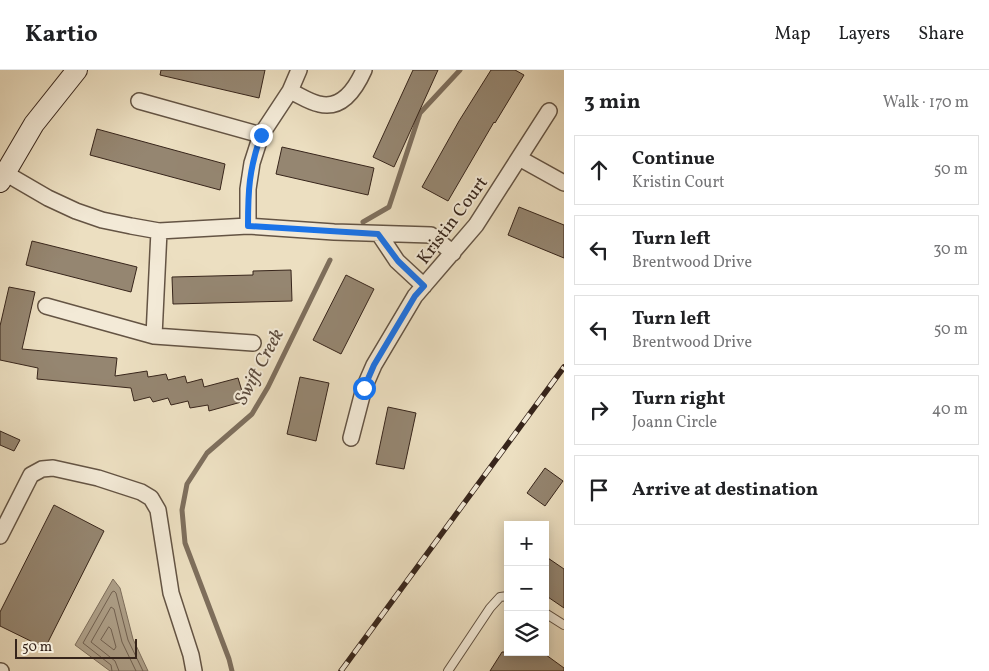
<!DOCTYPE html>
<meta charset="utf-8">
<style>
body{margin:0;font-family:Vollkorn,serif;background:#f2f2f2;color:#202124}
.controls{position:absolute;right:15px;bottom:15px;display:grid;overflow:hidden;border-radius:0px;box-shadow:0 2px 12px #0003}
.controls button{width:45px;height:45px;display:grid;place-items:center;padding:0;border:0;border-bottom:1px solid #e0e0e0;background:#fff;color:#202124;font:25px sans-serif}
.scale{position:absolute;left:15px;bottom:12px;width:122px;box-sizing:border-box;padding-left:5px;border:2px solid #37251b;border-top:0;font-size:14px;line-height:18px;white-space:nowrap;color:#37251b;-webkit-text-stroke:4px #f3ead7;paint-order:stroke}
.stop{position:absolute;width:15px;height:15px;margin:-11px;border:4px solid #1a73e8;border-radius:50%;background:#fff}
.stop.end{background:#1a73e8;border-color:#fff;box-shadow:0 1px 5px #0008}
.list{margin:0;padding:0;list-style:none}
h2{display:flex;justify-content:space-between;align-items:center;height:65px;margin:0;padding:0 20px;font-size:21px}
h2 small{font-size:16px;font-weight:400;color:#757577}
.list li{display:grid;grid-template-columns:32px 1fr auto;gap:15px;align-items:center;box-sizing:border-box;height:70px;margin:0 10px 10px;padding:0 10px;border:1px solid #e0e0e0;border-radius:0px}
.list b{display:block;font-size:19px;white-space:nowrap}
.list p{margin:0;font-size:16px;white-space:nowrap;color:#757577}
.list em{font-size:16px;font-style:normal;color:#757577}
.icon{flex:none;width:28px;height:28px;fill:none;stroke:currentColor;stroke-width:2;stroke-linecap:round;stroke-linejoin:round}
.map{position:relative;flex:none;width:564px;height:601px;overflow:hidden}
header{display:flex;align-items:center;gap:30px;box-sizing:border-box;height:70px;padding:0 25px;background:#fff;border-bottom:1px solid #e0e0e0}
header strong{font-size:24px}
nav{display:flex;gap:28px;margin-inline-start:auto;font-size:18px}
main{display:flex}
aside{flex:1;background:#fff}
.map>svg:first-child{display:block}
.water{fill:#aea089;stroke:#7e6f5d}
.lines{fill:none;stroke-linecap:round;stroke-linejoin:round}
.shore{stroke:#726252;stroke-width:1}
.stream{stroke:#7e6f5d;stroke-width:5}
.building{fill:#958671;stroke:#37251b}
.lane-casing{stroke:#645444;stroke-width:10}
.street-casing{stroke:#645444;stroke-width:18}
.secondary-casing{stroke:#37251b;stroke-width:22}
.lane{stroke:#f3ead7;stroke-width:8}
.street{stroke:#f3ead7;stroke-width:15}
.secondary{stroke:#f3ead7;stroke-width:20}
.rail-casing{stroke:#37251b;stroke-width:5.5}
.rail{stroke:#f3ead7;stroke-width:4;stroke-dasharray:11;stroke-linecap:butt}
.route{stroke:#1a73e8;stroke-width:6}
.labels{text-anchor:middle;stroke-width:4;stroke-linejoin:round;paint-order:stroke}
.street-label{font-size:18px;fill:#37251b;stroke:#f3ead7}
.water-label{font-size:19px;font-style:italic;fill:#5b4a3c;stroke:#f3ead7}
</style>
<header>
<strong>Kartio</strong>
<nav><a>Map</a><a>Layers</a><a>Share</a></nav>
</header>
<main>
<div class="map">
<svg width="564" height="601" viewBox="0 0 564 601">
<rect width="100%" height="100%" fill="#ecdfc1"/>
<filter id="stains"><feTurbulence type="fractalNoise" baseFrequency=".004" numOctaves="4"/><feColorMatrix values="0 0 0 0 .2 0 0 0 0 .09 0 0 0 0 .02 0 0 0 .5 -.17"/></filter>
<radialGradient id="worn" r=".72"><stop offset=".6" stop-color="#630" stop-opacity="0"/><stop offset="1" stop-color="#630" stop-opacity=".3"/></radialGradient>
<!-- water -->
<path class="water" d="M 113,509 L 120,518 L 133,569 L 148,601 L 110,601 L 75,575 Z"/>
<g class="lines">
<!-- shore -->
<path class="shore" d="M 109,557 L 111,559 L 116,577 L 114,580 L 101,570 Z
M 112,601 L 111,595 L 83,573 L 112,522 L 114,521 L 116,523 L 128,570 L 143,601
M 119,601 L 115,591 L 91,572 L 111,537 L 114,539 L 122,572 L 136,601"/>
<!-- stream -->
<path class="stream" d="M 363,152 L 389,137 L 420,43 L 460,0
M 232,601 L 229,589 L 185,473 L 182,440 L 187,414 L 207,383 L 252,344 L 268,317 L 330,190"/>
</g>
<!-- building -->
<path class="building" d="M 161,0 L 265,0 L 259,28 L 160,5 Z
M 413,0 L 438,0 L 394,97 L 373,87 Z
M 491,0 L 515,0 L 524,5 L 495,53 L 494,52 L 448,131 L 422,117 L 459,51 Z
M 97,59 L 225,94 L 220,120 L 90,85 Z
M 282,77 L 374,98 L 368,125 L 276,104 Z
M 519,137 L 564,155 L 564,188 L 508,165 Z
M 32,171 L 137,197 L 131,222 L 26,195 Z
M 291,200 L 292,231 L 173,234 L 172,207 L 253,205 L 253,201 Z
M 346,205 L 374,219 L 341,284 L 313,270 Z
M 9,217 L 35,222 L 22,279 L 117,288 L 115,306 L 147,301 L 148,307 L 166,304 L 168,310 L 185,306 L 187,313 L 202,309 L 204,317 L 238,308 L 245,331 L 209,341 L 208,335 L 190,338 L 188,331 L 171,335 L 168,328 L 153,332 L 150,327 L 134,331 L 131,318 L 37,309 L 38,298 L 0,290 L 0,256 Z
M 300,307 L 329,313 L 316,371 L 287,364 Z
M 388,337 L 416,343 L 404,399 L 376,394 Z
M 0,361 L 20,370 L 14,381 L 0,375 Z
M 545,398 L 563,411 L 545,436 L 527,423 Z
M 54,435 L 104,461 L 45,578 L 0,556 L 0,542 Z
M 545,486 L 564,499 L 564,538 L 545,525 Z
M 502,582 L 542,582 L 564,598 L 564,601 L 490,601 Z"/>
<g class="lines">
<!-- lane casing -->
<g class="lane-casing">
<path id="lane" d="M 545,543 L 564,555
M 448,601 L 490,538 L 500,527 L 508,526"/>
</g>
<!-- street casing -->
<g class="street-casing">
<path id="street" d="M 290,21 C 299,25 309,32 319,34 C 342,40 356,18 364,0
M 139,31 L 261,65
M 519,88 L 564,113
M 5,103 L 48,128 L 76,141 L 102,150 L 131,156 L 159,161 L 248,156 L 334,162 L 431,165 L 453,183
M 248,156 L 248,119 L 252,93 L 261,65 L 290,21 L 299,0
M 379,164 L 397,191 L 424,216
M 46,236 L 154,266 L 253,273
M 154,266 L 159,161
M 351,368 L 364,318 L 374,295 L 415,226 L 476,155 L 549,41
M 0,466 L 31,405 L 42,399 L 53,398 L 98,408 L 141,422 L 151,428 L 158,440 L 171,523 L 191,585 L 194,601
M 0,601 L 1,601"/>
</g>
<!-- secondary casing -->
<g class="secondary-casing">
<path id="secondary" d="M 0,112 L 34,54 L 77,0"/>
</g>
<!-- lane -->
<use href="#lane" class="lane"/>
<!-- street -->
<use href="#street" class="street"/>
<!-- secondary -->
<use href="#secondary" class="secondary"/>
<!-- rail casing -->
<g class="rail-casing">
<path id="rail" d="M 341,601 L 564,297"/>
</g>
<!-- rail -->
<use href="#rail" class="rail"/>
</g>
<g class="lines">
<!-- route -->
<path class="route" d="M 261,65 C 249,100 248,120 248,156 L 378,164 L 398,191 L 424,216 L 415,226 L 374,295 L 364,318"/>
</g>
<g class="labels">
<!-- street labels -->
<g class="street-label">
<text transform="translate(452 150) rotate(-53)" y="6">Kristin Court</text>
</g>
<!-- water labels -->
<g class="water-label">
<text transform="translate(258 296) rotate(-62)" y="7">Swift Creek</text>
</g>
</g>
<rect width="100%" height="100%" filter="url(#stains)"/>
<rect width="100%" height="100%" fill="url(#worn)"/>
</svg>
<div class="controls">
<button>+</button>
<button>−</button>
<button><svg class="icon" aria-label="layers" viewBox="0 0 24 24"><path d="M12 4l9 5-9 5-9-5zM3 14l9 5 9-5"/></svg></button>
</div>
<div class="scale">50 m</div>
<div class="stop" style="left:364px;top:318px"></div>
<div class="stop end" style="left:261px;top:65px"></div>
</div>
<aside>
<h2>3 min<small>Walk · 170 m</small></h2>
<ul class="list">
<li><svg class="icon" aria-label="ahead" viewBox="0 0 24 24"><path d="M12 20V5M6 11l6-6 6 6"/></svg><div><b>Continue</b><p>Kristin Court</p></div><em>50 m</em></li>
<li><svg class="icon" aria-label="left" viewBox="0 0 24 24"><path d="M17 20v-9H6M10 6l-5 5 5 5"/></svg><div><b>Turn left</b><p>Brentwood Drive</p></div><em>30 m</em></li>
<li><svg class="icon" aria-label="left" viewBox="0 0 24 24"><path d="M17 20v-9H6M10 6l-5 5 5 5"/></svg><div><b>Turn left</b><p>Brentwood Drive</p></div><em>50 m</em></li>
<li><svg class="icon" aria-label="right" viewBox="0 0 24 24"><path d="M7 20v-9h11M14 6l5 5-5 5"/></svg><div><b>Turn right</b><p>Joann Circle</p></div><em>40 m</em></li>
<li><svg class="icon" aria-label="arrive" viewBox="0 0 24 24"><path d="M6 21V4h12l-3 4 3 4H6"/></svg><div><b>Arrive at destination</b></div></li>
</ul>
</aside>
</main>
